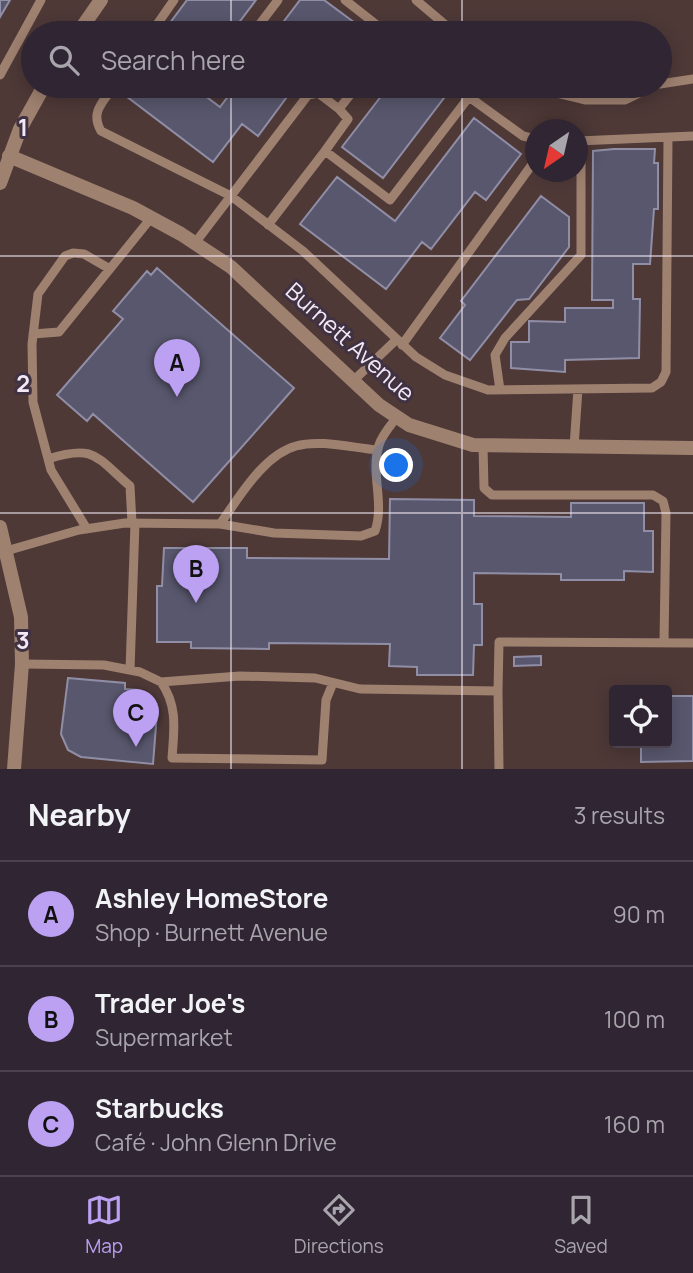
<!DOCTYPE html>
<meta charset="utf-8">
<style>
body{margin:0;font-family:Manrope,sans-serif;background:#382d3a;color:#f1f3f6}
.controls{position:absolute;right:21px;bottom:21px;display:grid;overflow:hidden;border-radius:7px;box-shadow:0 4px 18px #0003}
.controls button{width:63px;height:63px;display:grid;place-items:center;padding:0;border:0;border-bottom:2px solid #4b424d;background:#302532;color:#f1f3f6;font:35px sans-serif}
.compass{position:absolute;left:525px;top:119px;width:63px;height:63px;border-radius:50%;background:#302532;box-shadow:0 4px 18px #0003;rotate:214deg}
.you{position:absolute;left:397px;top:466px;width:24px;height:24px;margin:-18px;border:5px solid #fff;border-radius:50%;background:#1a73e8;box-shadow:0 0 0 10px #1a73e833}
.badge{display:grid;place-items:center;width:46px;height:46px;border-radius:50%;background:#bca0f2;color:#111;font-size:23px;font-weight:700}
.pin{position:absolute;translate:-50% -58px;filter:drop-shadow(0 2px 4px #0008)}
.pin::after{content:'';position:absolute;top:37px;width:24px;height:21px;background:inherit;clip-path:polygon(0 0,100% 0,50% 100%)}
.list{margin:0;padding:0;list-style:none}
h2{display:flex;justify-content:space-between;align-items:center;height:91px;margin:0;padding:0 28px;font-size:30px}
h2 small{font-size:23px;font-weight:400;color:#a8a5ac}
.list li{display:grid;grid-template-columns:46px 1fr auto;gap:21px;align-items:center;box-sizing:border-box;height:105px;padding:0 28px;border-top:2px solid #4b424d}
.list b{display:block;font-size:26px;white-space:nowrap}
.list p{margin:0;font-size:23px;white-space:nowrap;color:#a8a5ac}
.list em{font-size:23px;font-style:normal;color:#a8a5ac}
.icon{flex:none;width:38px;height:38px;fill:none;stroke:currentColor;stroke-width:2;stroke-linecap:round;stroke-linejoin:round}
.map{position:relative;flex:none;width:693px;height:769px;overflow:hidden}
.search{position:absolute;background:#302532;box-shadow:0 4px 18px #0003;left:21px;right:21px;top:21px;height:77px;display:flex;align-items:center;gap:18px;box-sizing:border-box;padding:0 24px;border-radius:38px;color:#a8a5ac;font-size:26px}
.sheet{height:406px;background:#302532}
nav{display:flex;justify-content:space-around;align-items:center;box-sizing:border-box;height:98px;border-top:2px solid #4b424d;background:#302532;font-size:19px;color:#a8a5ac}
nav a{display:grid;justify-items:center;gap:4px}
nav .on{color:#bca0f2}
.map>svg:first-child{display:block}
.commercial{fill:#4e3937;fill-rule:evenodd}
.building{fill:#59576d;stroke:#908ea6;stroke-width:2}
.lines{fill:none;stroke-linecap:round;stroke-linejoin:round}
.service{stroke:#9f8170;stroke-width:9}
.minor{stroke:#9f8170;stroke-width:14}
.grid{fill:none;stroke:#f2e9f5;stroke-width:2;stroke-opacity:0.55}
.labels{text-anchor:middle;stroke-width:6;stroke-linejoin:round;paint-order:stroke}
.street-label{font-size:23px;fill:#f2e9f5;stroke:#403143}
.grid-label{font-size:23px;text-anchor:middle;font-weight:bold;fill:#f2e9f5;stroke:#403143;stroke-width:6;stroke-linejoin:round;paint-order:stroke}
</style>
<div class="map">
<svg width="693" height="769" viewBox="0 0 693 769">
<rect width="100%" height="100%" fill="#403143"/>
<!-- commercial -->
<path class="commercial" d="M 0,0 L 693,0 L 693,769 L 0,769 ZM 33,33 L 660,33 L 660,86 L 33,86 ZM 536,130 L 578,130 L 578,172 L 536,172 ZM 614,690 L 667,690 L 667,743 L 614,743 Z"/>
<!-- building -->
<path class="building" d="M 0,0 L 10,0 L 0,17 Z
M 187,0 L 256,0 L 231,33 L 167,33 L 164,31 Z
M 300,0 L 324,0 L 359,26 L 353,33 L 275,33 Z
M 128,86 L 192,86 L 220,107 L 236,86 L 295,86 L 258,136 L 242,124 L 213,162 L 122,93 Z
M 389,86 L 436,86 L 447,94 L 383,178 L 342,147 Z
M 474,118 L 521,154 L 486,200 L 475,192 L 431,249 L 422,242 L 386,289 L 300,224 L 337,177 L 395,221 Z
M 614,149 L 655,149 L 654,163 L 658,163 L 658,209 L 654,209 L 650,264 L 633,264 L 633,299 L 640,299 L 639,358 L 565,360 L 565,372 L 511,368 L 511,342 L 529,342 L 529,321 L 565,322 L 565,308 L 613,308 L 613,300 L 592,300 L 593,151 Z
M 541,196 L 569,217 L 569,247 L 529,299 L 517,300 L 470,360 L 440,338 L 465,305 L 461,301 Z
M 157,268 L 294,388 L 193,502 L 93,414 L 87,421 L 57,395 L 123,319 L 113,311 L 147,271 L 151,275 Z
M 390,499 L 474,500 L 474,516 L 571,517 L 571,503 L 644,503 L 644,531 L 653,531 L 653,572 L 624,571 L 624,580 L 561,580 L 561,574 L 474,573 L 474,604 L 482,604 L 482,645 L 474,645 L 473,675 L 417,675 L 417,667 L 389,666 L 390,644 L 269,643 L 269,649 L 191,648 L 191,642 L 157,642 L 157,586 L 162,586 L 164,548 L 247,548 L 247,558 L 389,559 Z
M 541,656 L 541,665 L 514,666 L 514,657 Z
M 68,678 L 125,683 L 125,689 L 138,690 L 149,697 L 157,713 L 153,764 L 81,757 L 68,750 L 61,734 Z
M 667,696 L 693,696 L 693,761 L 641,762 L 641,743 L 667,743 Z"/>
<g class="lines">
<!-- service -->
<path class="service" d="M 345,0 L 387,33
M 416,0 L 455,33
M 151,33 L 174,0
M 253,33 L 278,0
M 0,75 L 41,0
M 660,84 L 693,79
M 114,86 C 103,102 90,112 101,131 L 231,196 L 303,251 L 416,357 L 445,375 L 488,390 L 652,388 L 661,382 L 666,372 L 668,139
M 454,86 L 523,136 L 536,139
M 527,86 L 585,100 L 625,100 L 654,86
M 578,141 L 693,136
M 325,151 L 348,119 L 339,109
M 268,225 L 325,151 L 390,200 L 469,97
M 195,243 L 308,95 L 318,93 L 339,109 L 357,86
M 33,334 L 59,332 L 151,218
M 402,345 L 536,159
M 353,381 L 396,340
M 500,390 L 495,355 L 505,338 L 581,255 L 581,141
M 483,446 L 484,488 L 492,495 L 653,495 L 663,501 L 666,513 L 664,642
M 574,447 L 578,389
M 48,459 C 95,444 96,457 130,486 L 132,523
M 220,524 C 239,498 263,455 296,446 C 320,439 353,448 378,450
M 87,529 L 51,470 L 33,402 L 32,344 L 38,294 L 65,256 L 73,253 L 84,254 L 110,269
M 6,551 L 79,530 L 125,523 L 220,524 L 274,533 L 361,536 L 375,531 C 385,503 370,473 379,445 C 382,435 391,425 397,417
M 22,664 L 104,665 L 140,672 L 161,682 L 240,676 L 315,678 L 360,689 L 498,691 L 499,642 L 693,643
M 130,670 L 135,523
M 161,682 C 178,706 174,730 172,758 L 322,760 L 326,700 L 333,683
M 498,691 L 499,769"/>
<!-- minor -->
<path class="minor" d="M 78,33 L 101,0
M 9,156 L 133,208 L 181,234 L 231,267 L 379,405 L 409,425 L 473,445 L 693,448
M 0,183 L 20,129 L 44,86
M 0,527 L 21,617 L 22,664 L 14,769"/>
</g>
<!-- grid -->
<path class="grid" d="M 231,0 L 231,33M 462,0 L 462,33M 231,86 L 231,769M 462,86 L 462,769M 0,256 L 693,256M 0,513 L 693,513"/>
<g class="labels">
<!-- street labels -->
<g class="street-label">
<text transform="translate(350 342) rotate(42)" y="8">Burnett Avenue</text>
</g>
</g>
<g class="grid-label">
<text x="23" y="136">1</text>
<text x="23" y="392">2</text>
<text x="23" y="649">3</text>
</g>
</svg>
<div class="controls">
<button><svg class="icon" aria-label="locate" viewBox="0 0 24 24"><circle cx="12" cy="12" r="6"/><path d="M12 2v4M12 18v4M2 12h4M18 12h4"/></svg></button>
</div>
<svg class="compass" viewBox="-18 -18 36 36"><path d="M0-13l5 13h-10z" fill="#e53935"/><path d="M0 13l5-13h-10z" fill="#a8a5ac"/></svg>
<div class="you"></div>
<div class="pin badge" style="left:177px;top:397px">A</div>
<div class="pin badge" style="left:196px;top:603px">B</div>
<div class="pin badge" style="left:136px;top:747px">C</div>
<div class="search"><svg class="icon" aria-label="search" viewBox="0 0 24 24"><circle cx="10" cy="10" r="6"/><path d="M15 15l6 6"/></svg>Search here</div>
</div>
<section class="sheet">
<h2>Nearby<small>3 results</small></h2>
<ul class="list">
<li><span class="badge">A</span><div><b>Ashley HomeStore</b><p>Shop · Burnett Avenue</p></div><em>90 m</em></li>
<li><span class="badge">B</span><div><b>Trader Joe's</b><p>Supermarket</p></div><em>100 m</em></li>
<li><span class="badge">C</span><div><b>Starbucks</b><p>Café · John Glenn Drive</p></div><em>160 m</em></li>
</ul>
</section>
<nav>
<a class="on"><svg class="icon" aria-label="map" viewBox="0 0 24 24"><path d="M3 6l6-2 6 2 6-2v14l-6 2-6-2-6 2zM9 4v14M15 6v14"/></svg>Map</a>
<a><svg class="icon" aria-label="directions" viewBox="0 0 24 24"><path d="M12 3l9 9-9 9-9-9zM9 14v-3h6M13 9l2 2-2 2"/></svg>Directions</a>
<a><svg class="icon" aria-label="saved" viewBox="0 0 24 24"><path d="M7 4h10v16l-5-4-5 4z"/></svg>Saved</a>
</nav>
